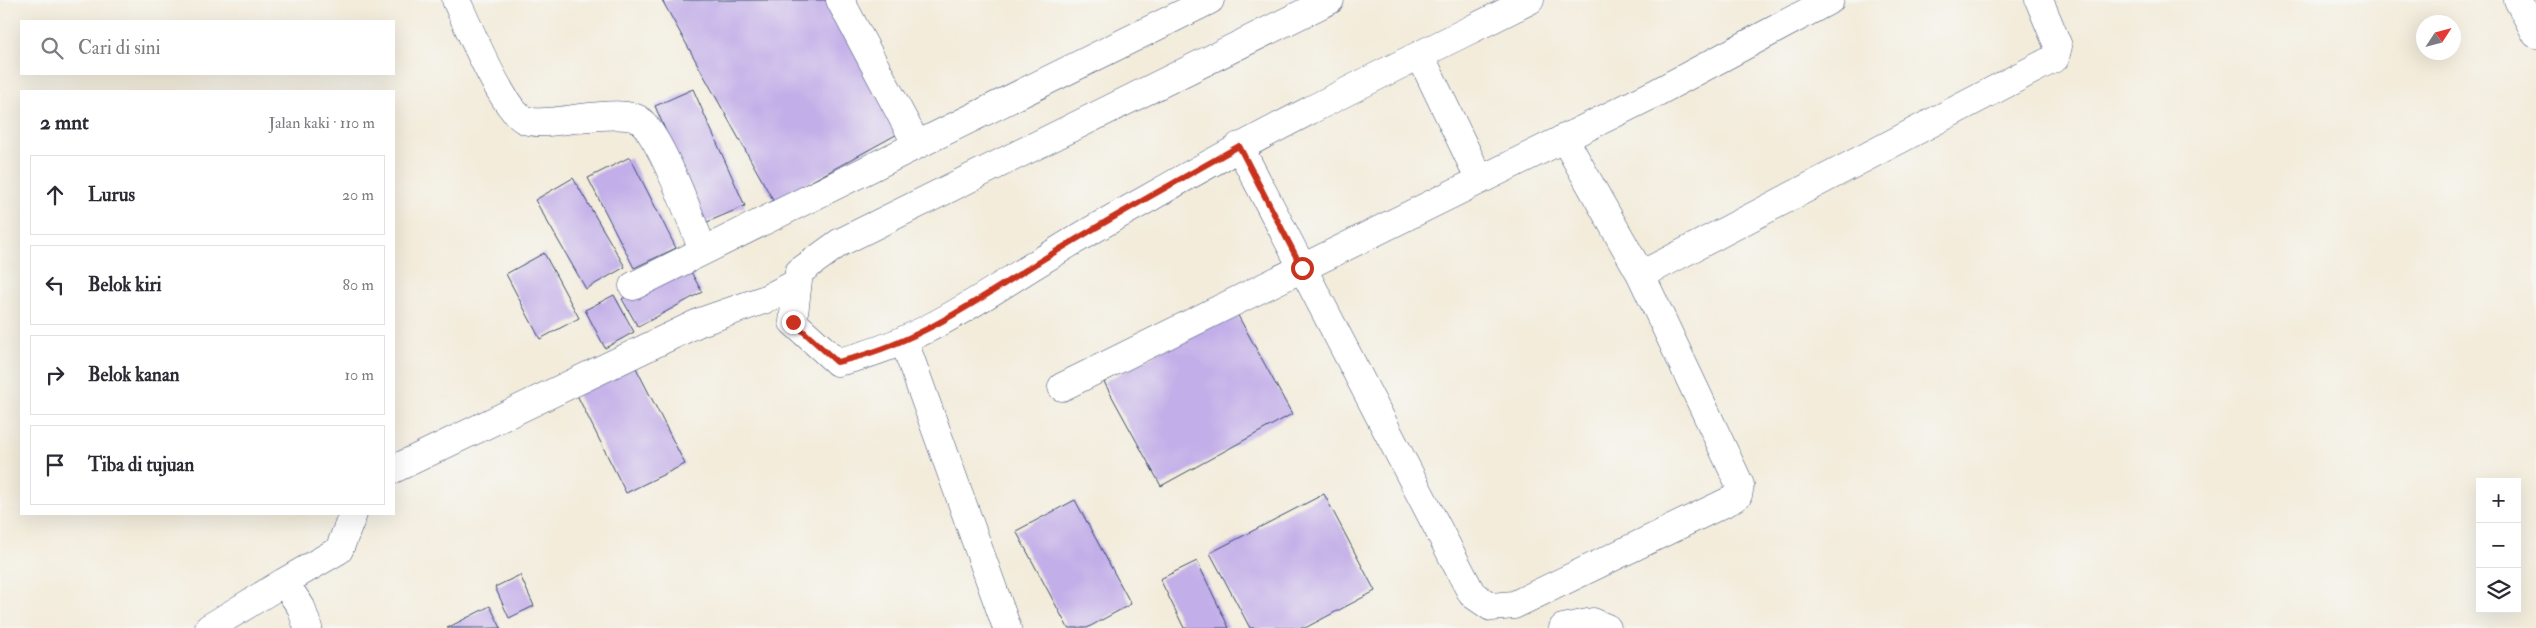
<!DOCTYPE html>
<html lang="id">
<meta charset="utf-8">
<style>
body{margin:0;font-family:"IM FELL Double Pica",serif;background:#f7f7f7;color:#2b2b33}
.controls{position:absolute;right:15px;bottom:15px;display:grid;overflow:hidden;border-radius:0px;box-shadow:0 5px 20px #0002}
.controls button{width:45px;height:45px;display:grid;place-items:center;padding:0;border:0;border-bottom:1px solid #e1e1e2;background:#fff;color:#2b2b33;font:25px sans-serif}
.compass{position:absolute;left:2416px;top:15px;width:45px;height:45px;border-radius:50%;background:#fff;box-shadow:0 5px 20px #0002;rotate:54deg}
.stop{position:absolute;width:15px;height:15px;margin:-11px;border:4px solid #c8321e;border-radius:50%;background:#fff}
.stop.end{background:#c8321e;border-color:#fff;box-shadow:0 1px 5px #0008}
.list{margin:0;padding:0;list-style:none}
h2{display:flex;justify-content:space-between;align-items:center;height:65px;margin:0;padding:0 20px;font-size:21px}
h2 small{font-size:16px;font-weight:400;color:#7c7c81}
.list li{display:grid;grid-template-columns:32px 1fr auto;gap:15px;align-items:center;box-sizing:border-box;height:80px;margin:0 10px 10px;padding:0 10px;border:1px solid #e1e1e2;border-radius:0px}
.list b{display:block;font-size:19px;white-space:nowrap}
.list em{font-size:16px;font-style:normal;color:#7c7c81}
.icon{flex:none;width:28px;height:28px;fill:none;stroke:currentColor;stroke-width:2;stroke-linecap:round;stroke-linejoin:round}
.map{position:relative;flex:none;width:2536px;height:628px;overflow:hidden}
.search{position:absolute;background:#fff;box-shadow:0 5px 20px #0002;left:20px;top:20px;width:375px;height:55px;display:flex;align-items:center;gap:12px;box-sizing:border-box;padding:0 18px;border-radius:0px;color:#7c7c81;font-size:19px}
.panel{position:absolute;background:#fff;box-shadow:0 5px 20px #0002;left:20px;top:90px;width:375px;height:425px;border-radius:0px}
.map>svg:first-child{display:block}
.building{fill:#c2aee8}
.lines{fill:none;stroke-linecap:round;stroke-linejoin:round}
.minor-casing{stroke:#3b4b71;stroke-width:29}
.minor{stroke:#fff;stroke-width:28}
.route{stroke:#c8321e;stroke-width:6}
</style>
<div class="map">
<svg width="2536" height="628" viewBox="0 0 2536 628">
<rect width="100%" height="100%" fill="#f6f6f2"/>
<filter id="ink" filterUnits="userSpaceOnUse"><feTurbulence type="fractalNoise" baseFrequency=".02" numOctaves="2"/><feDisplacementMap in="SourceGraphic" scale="10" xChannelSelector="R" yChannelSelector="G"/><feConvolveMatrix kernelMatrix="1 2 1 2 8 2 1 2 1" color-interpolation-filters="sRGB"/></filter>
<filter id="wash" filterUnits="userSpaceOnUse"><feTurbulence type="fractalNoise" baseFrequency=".0096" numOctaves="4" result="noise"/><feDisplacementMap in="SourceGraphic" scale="20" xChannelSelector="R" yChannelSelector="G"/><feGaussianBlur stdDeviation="1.12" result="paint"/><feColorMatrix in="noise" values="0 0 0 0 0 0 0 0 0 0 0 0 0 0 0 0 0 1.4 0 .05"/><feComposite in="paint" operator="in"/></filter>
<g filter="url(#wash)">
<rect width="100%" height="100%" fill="#f3ecdb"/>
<g id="blocks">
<!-- building -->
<path class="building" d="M 662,0 L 830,0 L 903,131 L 774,202 Z
M 693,89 L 745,206 L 705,223 L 655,106 Z
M 630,157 L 676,248 L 634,268 L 588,178 Z
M 573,178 L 625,267 L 586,289 L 535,200 Z
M 544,253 L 579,318 L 540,339 L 506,274 Z
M 686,263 L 702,292 L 638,327 L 622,299 Z
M 614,295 L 634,332 L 605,348 L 585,310 Z
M 1235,310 L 1292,414 L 1161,486 L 1104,382 Z
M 633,362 L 685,464 L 626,493 L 575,391 Z
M 1324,494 L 1375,591 L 1305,628 L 1250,628 L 1210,553 Z
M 1075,500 L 1131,604 L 1087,628 L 1068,628 L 1016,531 Z
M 1197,561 L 1229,628 L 1184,628 L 1160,579 Z
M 520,575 L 534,606 L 509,618 L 495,587 Z
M 490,606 L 501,628 L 447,628 Z"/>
</g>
</g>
<g filter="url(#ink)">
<use href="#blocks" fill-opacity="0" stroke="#3b4b71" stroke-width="1"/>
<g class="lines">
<!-- minor casing -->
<g class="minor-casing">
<path id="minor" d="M 456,0 C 467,24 504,112 525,120 C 539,126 574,118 590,117 C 603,116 626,113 638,119 C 658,129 694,227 703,251
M 840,0 L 917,145 L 1210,0
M 1330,0 L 839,243 L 799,272 L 793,322 L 837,362 C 918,345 984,295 1054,253 C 1085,233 1117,216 1149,198 C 1273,126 1402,64 1530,0
M 2518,0 L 2536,34
M 1420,55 L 1480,180
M 1239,146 L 1472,594 L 1491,607 L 1514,605 L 1729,501 L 1738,495 L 1740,485 L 1641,275 L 1564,138
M 1641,275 L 2055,58 L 2058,46 L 2039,0
M 633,286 L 917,145
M 904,341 L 1007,628
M 1062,387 L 1654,94 L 1830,0
M 394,469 L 700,322 L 766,299 L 797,283
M 209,628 L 284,582
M 308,628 L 301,607 L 284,582 L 339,550 L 353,514
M 1563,628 L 1593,622 L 1607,628"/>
</g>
<!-- minor -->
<use href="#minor" class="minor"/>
</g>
</g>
<g class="lines" filter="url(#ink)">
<!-- route -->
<path class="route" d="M 793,322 L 837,362 C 919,345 985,294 1055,252 C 1115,215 1178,181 1239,146 L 1302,268"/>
</g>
</svg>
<div class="controls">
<button>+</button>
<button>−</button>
<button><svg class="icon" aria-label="layers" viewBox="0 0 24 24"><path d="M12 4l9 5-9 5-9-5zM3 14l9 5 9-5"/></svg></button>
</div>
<svg class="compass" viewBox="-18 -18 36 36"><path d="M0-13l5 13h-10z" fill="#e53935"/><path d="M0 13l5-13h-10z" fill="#7c7c81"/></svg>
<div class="stop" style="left:1302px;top:268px"></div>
<div class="stop end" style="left:793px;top:322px"></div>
<div class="search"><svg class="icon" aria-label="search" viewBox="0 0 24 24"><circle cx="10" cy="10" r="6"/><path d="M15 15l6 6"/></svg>Cari di sini</div>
<section class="panel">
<h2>2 mnt<small>Jalan kaki · 110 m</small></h2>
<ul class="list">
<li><svg class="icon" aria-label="ahead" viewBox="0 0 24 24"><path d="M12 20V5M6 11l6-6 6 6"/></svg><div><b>Lurus</b></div><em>20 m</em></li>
<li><svg class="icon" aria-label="left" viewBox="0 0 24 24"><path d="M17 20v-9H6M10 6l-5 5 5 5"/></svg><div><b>Belok kiri</b></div><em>80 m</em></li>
<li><svg class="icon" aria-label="right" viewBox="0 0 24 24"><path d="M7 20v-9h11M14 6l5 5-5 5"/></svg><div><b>Belok kanan</b></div><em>10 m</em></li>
<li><svg class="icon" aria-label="arrive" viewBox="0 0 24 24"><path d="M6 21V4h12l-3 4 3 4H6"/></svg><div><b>Tiba di tujuan</b></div></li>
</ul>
</section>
</div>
